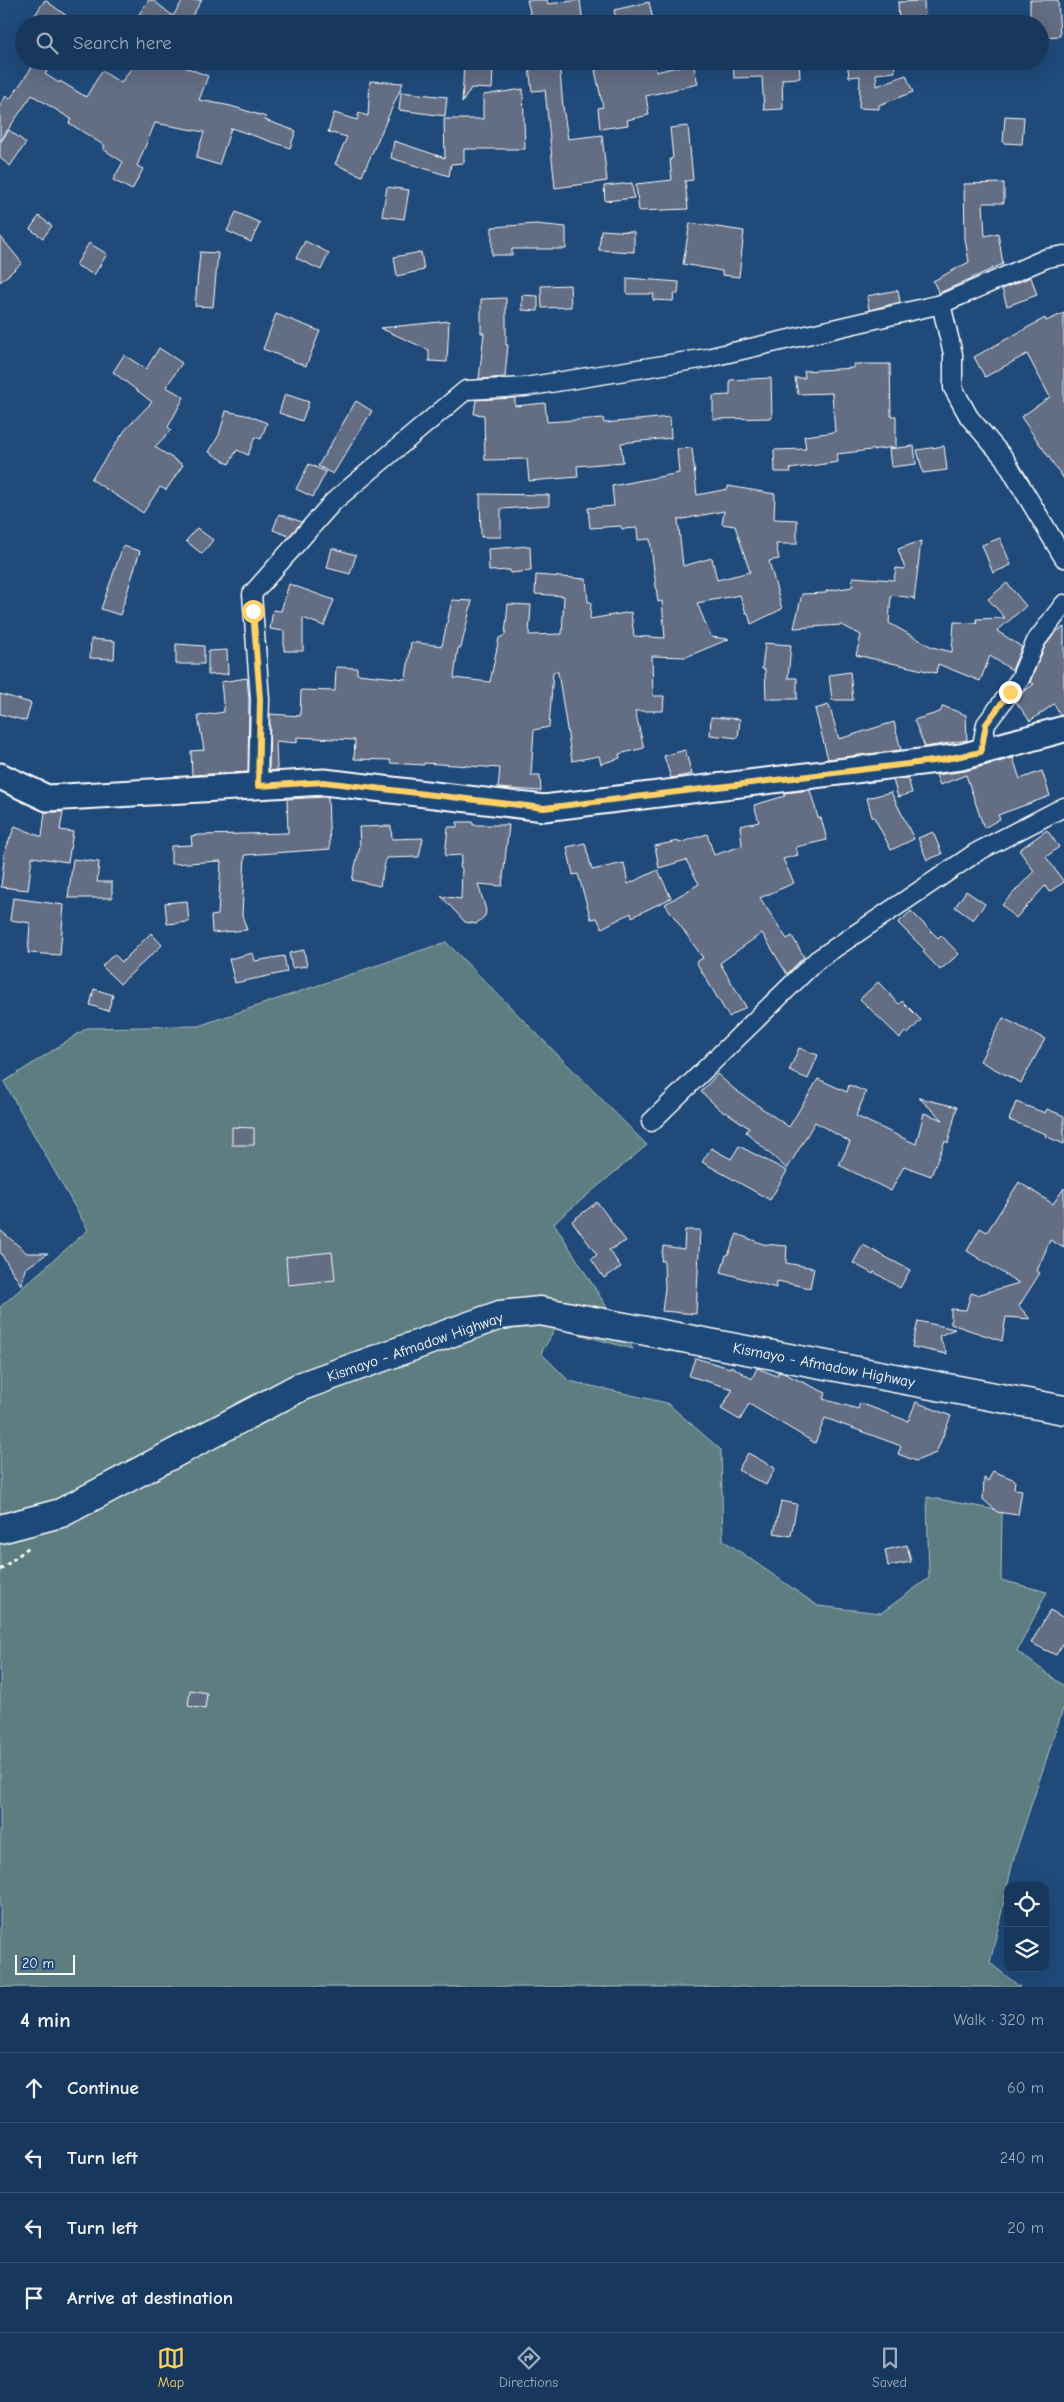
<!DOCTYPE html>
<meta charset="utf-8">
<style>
body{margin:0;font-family:"Comic Neue",sans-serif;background:#244365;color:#f1f3f6}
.controls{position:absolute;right:15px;bottom:15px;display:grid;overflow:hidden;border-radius:10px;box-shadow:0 5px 20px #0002}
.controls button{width:45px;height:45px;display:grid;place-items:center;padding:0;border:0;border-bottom:1px solid #365272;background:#17385c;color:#f1f3f6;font:25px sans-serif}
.scale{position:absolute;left:15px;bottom:12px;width:60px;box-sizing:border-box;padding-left:5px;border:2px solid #fff;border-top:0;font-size:14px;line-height:18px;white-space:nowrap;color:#fff;-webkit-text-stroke:4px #1f4a7a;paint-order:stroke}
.stop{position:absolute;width:15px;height:15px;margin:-11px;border:4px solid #ffd166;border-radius:50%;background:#fff}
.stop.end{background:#ffd166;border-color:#fff;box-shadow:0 1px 5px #0008}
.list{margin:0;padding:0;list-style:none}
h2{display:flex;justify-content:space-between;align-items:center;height:65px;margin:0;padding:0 20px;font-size:21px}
h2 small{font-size:16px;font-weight:400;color:#9eacbb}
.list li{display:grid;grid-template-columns:32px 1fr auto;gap:15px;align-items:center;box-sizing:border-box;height:70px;padding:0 20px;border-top:1px solid #365272}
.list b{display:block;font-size:19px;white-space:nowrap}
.list em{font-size:16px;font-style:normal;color:#9eacbb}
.icon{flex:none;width:28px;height:28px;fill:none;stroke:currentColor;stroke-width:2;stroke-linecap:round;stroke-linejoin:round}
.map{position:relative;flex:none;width:1064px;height:1987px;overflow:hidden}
.search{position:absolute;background:#17385c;box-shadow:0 5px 20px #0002;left:15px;right:15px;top:15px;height:55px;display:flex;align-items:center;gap:12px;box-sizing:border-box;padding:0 18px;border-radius:28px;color:#9eacbb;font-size:19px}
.sheet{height:345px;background:#17385c}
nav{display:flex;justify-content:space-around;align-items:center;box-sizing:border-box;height:70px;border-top:1px solid #365272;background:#17385c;font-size:14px;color:#9eacbb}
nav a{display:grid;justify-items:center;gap:2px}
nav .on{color:#ffd166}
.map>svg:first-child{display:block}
.grass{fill:#5d7d81;stroke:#aebec0}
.building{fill:#636d83;stroke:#fff;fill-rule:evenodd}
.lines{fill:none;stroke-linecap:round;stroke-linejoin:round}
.street-casing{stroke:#fff;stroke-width:21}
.secondary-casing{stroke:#fff;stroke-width:29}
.primary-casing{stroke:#fff;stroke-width:31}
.path{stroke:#fff;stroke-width:3;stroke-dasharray:4 4;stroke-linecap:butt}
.street{stroke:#1f4a7a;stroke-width:18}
.secondary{stroke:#1f4a7a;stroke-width:25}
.primary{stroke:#1f4a7a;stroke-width:28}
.route{stroke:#ffd166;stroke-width:6}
.labels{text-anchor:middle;stroke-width:4.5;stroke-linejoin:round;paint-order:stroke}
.street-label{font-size:15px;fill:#fff;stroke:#1f4a7a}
</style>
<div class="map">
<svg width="1064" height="1987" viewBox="0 0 1064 1987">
<rect width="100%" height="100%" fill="#1f4a7a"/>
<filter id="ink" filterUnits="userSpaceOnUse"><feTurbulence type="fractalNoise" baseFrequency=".02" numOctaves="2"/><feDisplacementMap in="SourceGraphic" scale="10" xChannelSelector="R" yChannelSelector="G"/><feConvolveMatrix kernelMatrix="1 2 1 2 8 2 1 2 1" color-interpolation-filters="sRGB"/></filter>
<g filter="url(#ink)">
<!-- grass -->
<path class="grass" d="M 446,942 L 647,1145 L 554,1223 L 633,1349 L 556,1328 L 541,1353 L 569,1381 L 667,1403 L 721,1450 L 723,1540 L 818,1606 L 881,1613 L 929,1578 L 927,1497 L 1002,1511 L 1001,1580 L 1047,1592 L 1017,1651 L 1064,1686 L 1064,1706 L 1014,1857 L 990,1963 L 1020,1987 L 0,1987 L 0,1307 L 88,1230 L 4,1082 L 87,1028 L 198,1026 Z"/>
<!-- building -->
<path class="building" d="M 45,0 L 78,24 L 47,24 L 35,15 Z
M 149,0 L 153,0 L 173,16 L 183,0 L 202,0 L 187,24 L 132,24 Z
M 527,0 L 547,0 L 548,4 L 580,0 L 583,24 L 533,24 Z
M 1030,0 L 1058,0 L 1060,36 L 1040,37 L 1040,24 L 1030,24 Z
M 924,1 L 925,23 L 899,24 L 898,2 Z
M 649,2 L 654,24 L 617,24 L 614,10 Z
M 136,61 L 169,61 L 208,76 L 199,100 L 231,106 L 266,117 L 265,120 L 296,131 L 290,148 L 231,128 L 219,165 L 196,158 L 204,132 L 155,123 L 137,166 L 143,169 L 132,190 L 113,180 L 123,162 L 103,149 L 105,146 L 69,123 L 71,119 L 32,95 L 0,141 L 0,105 L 6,96 L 10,99 L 35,63 L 47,72 L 45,74 L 59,83 L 60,81 L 86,97 L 102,71 L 121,83 Z
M 464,61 L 486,61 L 482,68 L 493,69 L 492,89 L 471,88 L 462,103 Z
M 531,61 L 559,61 L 563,107 L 568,139 L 602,135 L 607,181 L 555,188 L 545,90 L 532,91 L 529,68 L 532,68 Z
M 634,61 L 635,65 L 654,61 L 656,72 L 693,63 L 698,84 L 646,96 L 649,115 L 627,120 L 628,125 L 600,129 L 598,108 L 603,107 L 595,70 Z
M 733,61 L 799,61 L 800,78 L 782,79 L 783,109 L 764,110 L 762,77 L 734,78 Z
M 847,61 L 894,61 L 895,72 L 876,74 L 877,86 L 906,75 L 913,92 L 879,105 L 879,109 L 859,108 L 860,76 L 849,77 Z
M 370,81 L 403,83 L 362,176 L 335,164 L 347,137 L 328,132 L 334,113 L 357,120 L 359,113 L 368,116 Z
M 523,89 L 525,149 L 464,149 L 464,163 L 451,164 L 449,176 L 391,158 L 394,141 L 445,158 L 444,119 L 483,119 L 483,95 Z
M 401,92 L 447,97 L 445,116 L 399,110 Z
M 1005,116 L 1024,117 L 1022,144 L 1003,143 Z
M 688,126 L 693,180 L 685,181 L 688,209 L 639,211 L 636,184 L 672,180 L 670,159 L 673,158 L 670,128 Z
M 9,130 L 26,143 L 10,166 L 0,158 L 0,143 Z
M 632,183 L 634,198 L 605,201 L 604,186 Z
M 1004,183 L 1004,203 L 983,203 L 985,236 L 998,233 L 1003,264 L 939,293 L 933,281 L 969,262 L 965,239 L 964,184 Z
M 387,187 L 409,190 L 404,219 L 382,216 Z
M 236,212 L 260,223 L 251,242 L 227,231 Z
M 39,216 L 52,226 L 43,238 L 30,229 Z
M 690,223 L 744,231 L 739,277 L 722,275 L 722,271 L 683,264 Z
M 536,224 L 566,227 L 566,249 L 512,249 L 512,255 L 492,255 L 492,227 Z
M 601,230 L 634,232 L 634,252 L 599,250 Z
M 0,236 L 22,263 L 0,282 Z
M 305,241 L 329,253 L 321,270 L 296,258 Z
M 89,243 L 107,254 L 94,275 L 76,265 Z
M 200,252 L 218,253 L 213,307 L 195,306 Z
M 421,252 L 424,270 L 397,276 L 394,257 Z
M 1031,277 L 1037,295 L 1007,306 L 1002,289 Z
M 627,278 L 679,282 L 678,294 L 674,294 L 673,301 L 653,300 L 654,294 L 627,294 Z
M 570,285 L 571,307 L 542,308 L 541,286 Z
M 898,290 L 900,302 L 869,310 L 867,296 Z
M 522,295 L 538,296 L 538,311 L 522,310 Z
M 506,298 L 506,345 L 508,345 L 505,377 L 479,379 L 484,333 L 481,333 L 481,299 Z
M 1064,313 L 1064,479 L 1021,417 L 1050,397 L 1027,354 L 985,377 L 974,357 L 1045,318 L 1046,321 Z
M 276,314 L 320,331 L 306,366 L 263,349 Z
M 449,321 L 447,362 L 429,361 L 429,350 L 380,328 Z
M 159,348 L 182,363 L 166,387 L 184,397 L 168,427 L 171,430 L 155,447 L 183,465 L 166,490 L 160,487 L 143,513 L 91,479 L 126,429 L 152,402 L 113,372 L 124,355 L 146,369 Z
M 854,364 L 890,364 L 891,416 L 896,416 L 896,447 L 837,454 L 838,462 L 790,469 L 791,472 L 775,472 L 774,450 L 806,449 L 804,436 L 835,432 L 832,393 L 798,394 L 795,378 L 805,378 L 804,371 L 854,368 Z
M 771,378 L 772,418 L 713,419 L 713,396 L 730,395 L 730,380 Z
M 285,394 L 309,402 L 302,421 L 279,413 Z
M 515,398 L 515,406 L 545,403 L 547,422 L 603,418 L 604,423 L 670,417 L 671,438 L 621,443 L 623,462 L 577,466 L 578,477 L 529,481 L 527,459 L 485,460 L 484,415 L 474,414 L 476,400 Z
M 356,401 L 372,411 L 333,474 L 318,466 Z
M 226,411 L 250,416 L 267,423 L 261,439 L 255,437 L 248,455 L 237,450 L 229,464 L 209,452 L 219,435 Z
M 914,446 L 916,464 L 891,467 L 889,449 Z
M 944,446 L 947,470 L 923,473 L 917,450 Z
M 692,448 L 697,495 L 728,489 L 728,486 L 775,494 L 774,519 L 797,520 L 797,544 L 776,544 L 779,559 L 769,561 L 782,609 L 751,624 L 748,613 L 746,613 L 740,595 L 697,603 L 711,637 L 729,639 L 686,657 L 652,656 L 653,696 L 664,696 L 663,711 L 635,711 L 644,748 L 619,754 L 620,758 L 601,764 L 599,756 L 572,761 L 558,672 L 553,672 L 549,727 L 534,730 L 531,775 L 540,775 L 541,791 L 498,788 L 500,768 L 424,763 L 424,765 L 390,763 L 391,760 L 354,759 L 355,740 L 297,737 L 297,743 L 276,741 L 277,770 L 269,771 L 270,714 L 300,716 L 301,690 L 335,691 L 336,667 L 357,668 L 357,674 L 406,679 L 411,642 L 442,646 L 452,600 L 472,601 L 461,648 L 458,648 L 454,678 L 490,682 L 499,638 L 505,635 L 508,604 L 531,605 L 529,635 L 562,634 L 564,596 L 535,594 L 536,575 L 586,579 L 588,602 L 591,602 L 590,619 L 631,612 L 634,636 L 665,638 L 662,601 L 658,602 L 650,539 L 638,540 L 637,528 L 622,529 L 621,526 L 590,528 L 588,508 L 614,506 L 612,486 L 679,473 L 677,449 ZM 724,511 L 722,524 L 735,526 L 750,572 L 717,580 L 712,558 L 683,566 L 678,520 Z
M 309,464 L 326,472 L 313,497 L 296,489 Z
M 480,494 L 549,495 L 549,506 L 501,509 L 501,537 L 481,537 Z
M 279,514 L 302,522 L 289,536 L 273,530 Z
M 197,528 L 213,540 L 202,554 L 186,541 Z
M 1000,538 L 1011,565 L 993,573 L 982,545 Z
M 921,541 L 914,600 L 914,598 L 891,595 L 889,623 L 932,647 L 952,652 L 954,622 L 977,623 L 976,619 L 1005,618 L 988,599 L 1007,583 L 1026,606 L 997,631 L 1022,647 L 1012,670 L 990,656 L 980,681 L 938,664 L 936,673 L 856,655 L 861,635 L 842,625 L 794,628 L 802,594 L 826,593 L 826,591 L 852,587 L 853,577 L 894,580 L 896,568 L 905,569 L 898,549 Z
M 123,546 L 140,551 L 120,615 L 101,609 Z
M 530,546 L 531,571 L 510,573 L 510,570 L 489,571 L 488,549 Z
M 332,548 L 356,555 L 350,574 L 327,568 Z
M 289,584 L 334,600 L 324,626 L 303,618 L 303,651 L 284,651 L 284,631 L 270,629 L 273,610 L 281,611 Z
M 1064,627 L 1064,715 L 1060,715 L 1054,704 L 1030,721 L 1016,702 L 1023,692 L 1034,684 L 1030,682 L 1045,646 L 1056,632 Z
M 91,639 L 115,641 L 114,659 L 90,658 Z
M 765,643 L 791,645 L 788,678 L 797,678 L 797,699 L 766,699 L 765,669 L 762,669 Z
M 176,644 L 204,646 L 204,664 L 176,664 Z
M 227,650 L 228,674 L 208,675 L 208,651 Z
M 850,672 L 853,700 L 832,700 L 829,675 Z
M 247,678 L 249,699 L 248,772 L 192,775 L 191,751 L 204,750 L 198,716 L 224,712 L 221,682 Z
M 0,694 L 31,703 L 26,721 L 0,714 Z
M 829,705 L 839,739 L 894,722 L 901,750 L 828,759 L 815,709 Z
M 943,706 L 966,715 L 967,740 L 925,747 L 914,720 L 940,712 Z
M 711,717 L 740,719 L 738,738 L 710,735 Z
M 685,750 L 692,774 L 671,778 L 664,756 Z
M 1013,758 L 1020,779 L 1042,771 L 1050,796 L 998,815 L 1000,819 L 984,828 L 966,775 L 940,785 L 936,775 L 965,771 Z
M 908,778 L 912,793 L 898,797 L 893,780 Z
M 810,790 L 818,818 L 821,818 L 827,840 L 796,847 L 798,855 L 783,859 L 794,883 L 760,898 L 787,939 L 792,936 L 804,957 L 787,974 L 762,933 L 720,963 L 746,1007 L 729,1017 L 696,962 L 703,958 L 665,904 L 699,884 L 686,860 L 659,868 L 655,846 L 678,841 L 679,843 L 707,834 L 714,855 L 742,846 L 740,826 L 759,822 L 754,805 L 785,796 L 784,793 Z
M 891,792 L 914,839 L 891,850 L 874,817 L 872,817 L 867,798 Z
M 328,797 L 330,849 L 245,855 L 242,915 L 247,930 L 212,933 L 211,916 L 218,915 L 221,861 L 171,864 L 171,846 L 192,845 L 191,836 L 199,835 L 288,833 L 287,799 Z
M 45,812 L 63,812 L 60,830 L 73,832 L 68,862 L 32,857 L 28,890 L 1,887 L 5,851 L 15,826 L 42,837 Z
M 457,822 L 473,822 L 473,825 L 509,825 L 502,886 L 478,884 L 486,910 L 485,916 L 476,924 L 465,922 L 441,896 L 461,899 L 462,868 L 460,867 L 462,855 L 445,856 L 448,827 L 457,827 Z
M 391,826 L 392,839 L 423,838 L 419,857 L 386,858 L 380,886 L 352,880 L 360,846 L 359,827 Z
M 1047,830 L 1059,847 L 1046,857 L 1064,882 L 1049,892 L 1045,886 L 1016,918 L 1002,905 L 1034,871 L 1019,850 Z
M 933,832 L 942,854 L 927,860 L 918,838 Z
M 585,843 L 592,870 L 624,863 L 628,884 L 658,870 L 671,898 L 632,917 L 631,913 L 602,928 L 597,918 L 591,919 L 578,874 L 573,875 L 567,847 Z
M 73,859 L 99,862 L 97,882 L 112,882 L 112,898 L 68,898 Z
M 966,891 L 985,904 L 973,920 L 955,907 Z
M 13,898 L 64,905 L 60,955 L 28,953 L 30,923 L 10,920 Z
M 187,901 L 189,922 L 167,924 L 165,903 Z
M 911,911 L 938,938 L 941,935 L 959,954 L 940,970 L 923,952 L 925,950 L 898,923 Z
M 151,933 L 162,945 L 120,984 L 102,966 L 114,954 L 122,962 Z
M 304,950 L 307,966 L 292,968 L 289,953 Z
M 253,953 L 255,961 L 284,956 L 287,972 L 235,983 L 229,959 Z
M 878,982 L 899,1004 L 902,1001 L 921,1020 L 908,1034 L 905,1032 L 900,1038 L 860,999 Z
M 94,989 L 113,995 L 108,1011 L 90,1005 Z
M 1003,1018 L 1045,1039 L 1021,1083 L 980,1061 Z
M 799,1048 L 818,1055 L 808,1079 L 789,1071 Z
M 717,1074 L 734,1089 L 789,1127 L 818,1079 L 847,1092 L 849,1085 L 866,1092 L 856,1116 L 916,1144 L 924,1113 L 943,1120 L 919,1098 L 957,1107 L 948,1143 L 945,1141 L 931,1176 L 904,1166 L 891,1191 L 839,1165 L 850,1142 L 815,1122 L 787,1169 L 746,1132 L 749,1128 L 726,1112 L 724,1113 L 701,1092 Z
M 1016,1102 L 1045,1113 L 1047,1109 L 1064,1116 L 1064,1144 L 1045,1136 L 1046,1134 L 1009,1120 Z
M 232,1127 L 254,1128 L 254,1145 L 232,1145 Z
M 739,1146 L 787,1171 L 770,1200 L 702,1162 L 711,1148 L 731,1159 Z
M 1019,1182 L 1053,1204 L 1064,1188 L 1064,1248 L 1050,1240 L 1037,1271 L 1040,1273 L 1019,1306 L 1030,1319 L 1006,1317 L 1002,1341 L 951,1324 L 951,1309 L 966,1310 L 971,1293 L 977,1295 L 1019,1283 L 967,1251 L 980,1228 L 987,1232 Z
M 597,1202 L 626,1241 L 609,1250 L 621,1267 L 604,1278 L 591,1259 L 597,1255 L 572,1221 Z
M 0,1230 L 27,1253 L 48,1253 L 25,1269 L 21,1285 L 0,1252 Z
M 685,1230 L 700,1230 L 696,1314 L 662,1311 L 665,1288 L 664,1261 L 661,1261 L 663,1246 L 684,1249 Z
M 737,1234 L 763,1244 L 787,1246 L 786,1263 L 814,1268 L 810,1288 L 777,1281 L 776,1288 L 721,1272 L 726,1255 L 728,1255 Z
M 863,1245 L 910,1270 L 900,1288 L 874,1272 L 873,1274 L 853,1263 Z
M 332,1252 L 335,1280 L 288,1285 L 286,1257 Z
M 918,1321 L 955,1329 L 939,1336 L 947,1354 L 912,1347 Z
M 695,1358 L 730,1368 L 731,1366 L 752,1379 L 757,1368 L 777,1376 L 778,1372 L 783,1373 L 826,1393 L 823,1399 L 858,1409 L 860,1403 L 908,1421 L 916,1402 L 951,1416 L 936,1453 L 916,1461 L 898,1454 L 901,1446 L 825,1418 L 815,1443 L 749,1404 L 740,1420 L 721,1409 L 733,1389 L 689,1376 Z
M 748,1453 L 775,1468 L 766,1485 L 738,1470 Z
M 993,1471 L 1015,1480 L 1014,1489 L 1022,1490 L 1018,1515 L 997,1512 L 983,1499 L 984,1478 L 988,1481 Z
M 781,1501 L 797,1504 L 791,1536 L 774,1533 Z
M 907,1545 L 911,1562 L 888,1566 L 885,1550 Z
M 1050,1610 L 1064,1618 L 1064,1642 L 1056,1655 L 1031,1643 Z
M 190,1690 L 207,1693 L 205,1709 L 188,1706 Z"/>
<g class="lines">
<!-- street casing -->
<g class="street-casing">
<path id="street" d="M 941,304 L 953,354 L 953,388 L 969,417 L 1004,458 L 1064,558
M 981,751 L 986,724 L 1020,679 L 1036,641 L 1064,604
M 258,786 L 260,699 L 252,594 L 333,502 L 466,390 L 525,387 L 707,358 L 941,304 L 1047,258 L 1064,255
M 651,1122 L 817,960 L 977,852 L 1064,807"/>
</g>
<!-- secondary casing -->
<g class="secondary-casing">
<path id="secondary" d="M 0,776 L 47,798 L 324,782 L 544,808 L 961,757 L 1064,729"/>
</g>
<!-- primary casing -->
<g class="primary-casing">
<path id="primary" d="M 0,1529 L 61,1513 L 302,1386 L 500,1315 L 540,1311 L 1064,1410"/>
</g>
<!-- path -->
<path class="path" d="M 0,1570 L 29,1547"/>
<!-- street -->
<use href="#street" class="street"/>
<!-- secondary -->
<use href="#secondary" class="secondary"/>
<!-- primary -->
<use href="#primary" class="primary"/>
</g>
</g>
<g class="lines" filter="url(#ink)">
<!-- route -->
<path class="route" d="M 253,611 L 260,699 L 258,786 L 324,782 L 544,808 L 941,760 L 981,752 L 986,724 L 1010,692"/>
</g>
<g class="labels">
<!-- street labels -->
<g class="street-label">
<text transform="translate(415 1347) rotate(-19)" y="5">Kismayo - Afmadow Highway</text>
<text transform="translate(824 1365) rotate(11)" y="5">Kismayo - Afmadow Highway</text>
</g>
</g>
</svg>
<div class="controls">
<button><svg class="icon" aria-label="locate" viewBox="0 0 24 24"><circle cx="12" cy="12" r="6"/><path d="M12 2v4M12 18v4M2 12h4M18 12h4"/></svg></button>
<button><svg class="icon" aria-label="layers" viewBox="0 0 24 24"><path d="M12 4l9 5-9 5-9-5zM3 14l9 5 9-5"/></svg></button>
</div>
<div class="scale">20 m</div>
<div class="stop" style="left:253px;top:611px"></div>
<div class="stop end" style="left:1010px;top:692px"></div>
<div class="search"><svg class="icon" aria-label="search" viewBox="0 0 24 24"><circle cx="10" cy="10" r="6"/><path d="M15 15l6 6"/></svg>Search here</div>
</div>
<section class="sheet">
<h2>4 min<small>Walk · 320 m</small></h2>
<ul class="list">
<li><svg class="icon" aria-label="ahead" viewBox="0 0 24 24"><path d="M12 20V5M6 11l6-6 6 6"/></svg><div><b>Continue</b></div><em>60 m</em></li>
<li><svg class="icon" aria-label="left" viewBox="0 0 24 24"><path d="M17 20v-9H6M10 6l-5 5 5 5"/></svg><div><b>Turn left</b></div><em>240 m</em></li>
<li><svg class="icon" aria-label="left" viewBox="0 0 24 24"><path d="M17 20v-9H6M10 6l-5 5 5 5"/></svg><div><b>Turn left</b></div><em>20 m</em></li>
<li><svg class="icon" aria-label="arrive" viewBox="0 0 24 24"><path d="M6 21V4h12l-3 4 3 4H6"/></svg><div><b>Arrive at destination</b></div></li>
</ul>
</section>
<nav>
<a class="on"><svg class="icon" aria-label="map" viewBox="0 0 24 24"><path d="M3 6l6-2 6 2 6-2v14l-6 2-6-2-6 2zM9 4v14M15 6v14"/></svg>Map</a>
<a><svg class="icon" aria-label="directions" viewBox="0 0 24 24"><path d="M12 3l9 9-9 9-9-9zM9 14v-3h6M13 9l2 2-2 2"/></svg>Directions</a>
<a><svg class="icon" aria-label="saved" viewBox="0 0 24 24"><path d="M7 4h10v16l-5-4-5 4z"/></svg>Saved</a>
</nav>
